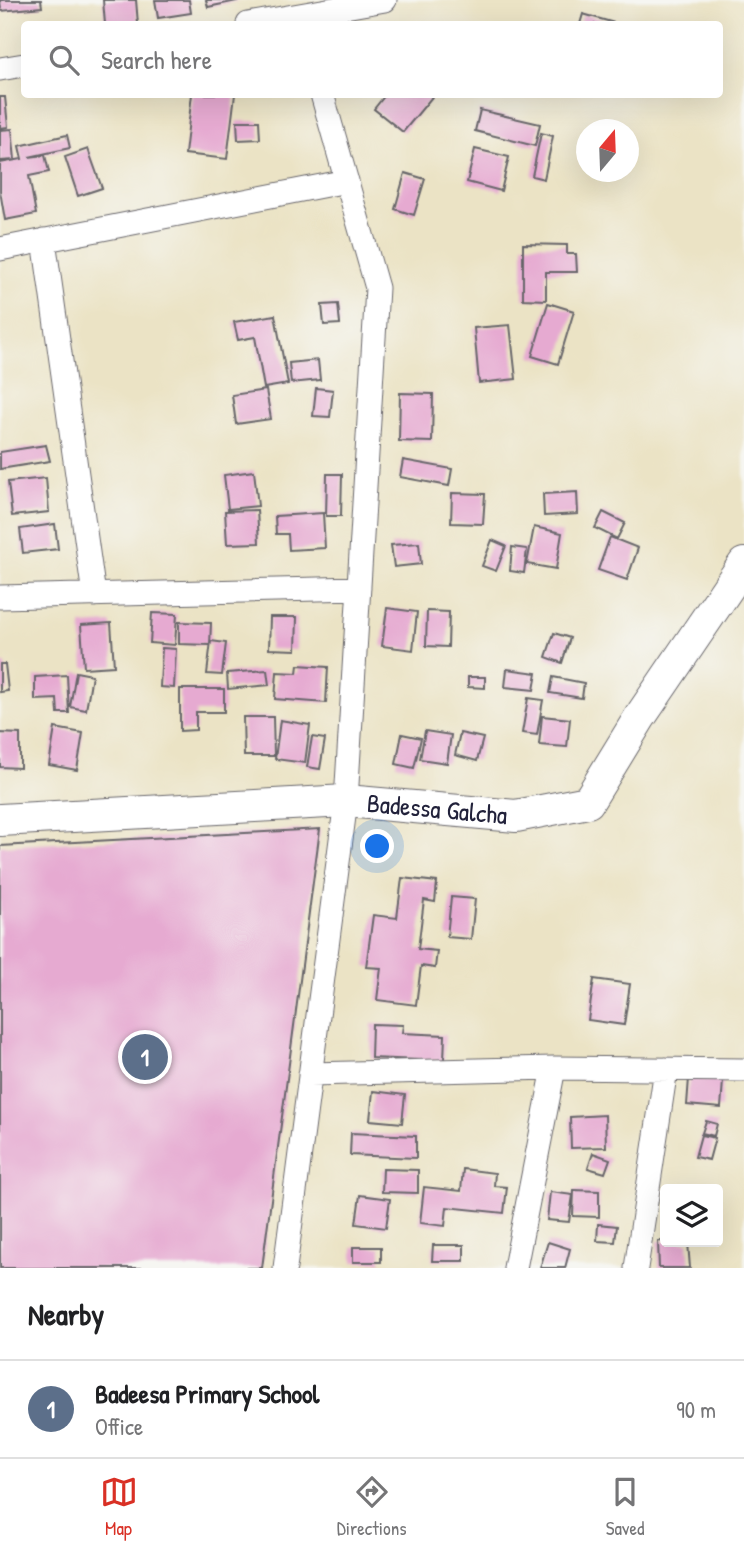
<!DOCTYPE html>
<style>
body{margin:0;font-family:"Patrick Hand",sans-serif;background:#f2f2f2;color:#202124}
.controls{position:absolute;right:21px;bottom:21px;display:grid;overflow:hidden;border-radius:7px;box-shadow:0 7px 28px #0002}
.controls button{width:63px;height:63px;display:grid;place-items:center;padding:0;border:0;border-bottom:2px solid #e0e0e0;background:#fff;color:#202124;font:35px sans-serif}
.compass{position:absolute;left:576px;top:119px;width:63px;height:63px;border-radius:50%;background:#fff;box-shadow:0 7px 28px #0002;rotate:19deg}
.you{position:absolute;left:378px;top:847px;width:24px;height:24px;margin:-18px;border:5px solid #fff;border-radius:50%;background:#1a73e8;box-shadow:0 0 0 10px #1a73e833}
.badge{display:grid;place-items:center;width:46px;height:46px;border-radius:50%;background:#d93025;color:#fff;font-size:23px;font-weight:700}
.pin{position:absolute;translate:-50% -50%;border:4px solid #fff;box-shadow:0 2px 7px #0006}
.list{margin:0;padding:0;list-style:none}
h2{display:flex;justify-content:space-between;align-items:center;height:91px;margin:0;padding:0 28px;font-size:30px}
h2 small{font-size:23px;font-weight:400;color:#757577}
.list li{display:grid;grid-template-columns:46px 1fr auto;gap:21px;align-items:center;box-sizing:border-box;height:98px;padding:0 28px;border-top:2px solid #e0e0e0}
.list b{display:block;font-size:26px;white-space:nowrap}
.list p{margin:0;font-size:23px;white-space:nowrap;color:#757577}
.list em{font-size:23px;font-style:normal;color:#757577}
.icon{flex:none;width:38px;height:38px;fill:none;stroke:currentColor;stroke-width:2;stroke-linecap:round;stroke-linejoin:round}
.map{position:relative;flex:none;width:744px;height:1268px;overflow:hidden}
.search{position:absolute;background:#fff;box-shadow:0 7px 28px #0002;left:21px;right:21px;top:21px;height:77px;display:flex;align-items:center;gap:18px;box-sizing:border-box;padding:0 24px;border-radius:7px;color:#757577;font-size:26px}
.sheet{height:189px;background:#fff}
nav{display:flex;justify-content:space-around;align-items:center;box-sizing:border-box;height:98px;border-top:2px solid #e0e0e0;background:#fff;font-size:19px;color:#757577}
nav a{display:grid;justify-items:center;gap:4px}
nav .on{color:#d93025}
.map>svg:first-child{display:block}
.building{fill:#e6aad1}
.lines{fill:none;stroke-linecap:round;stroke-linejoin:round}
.street-casing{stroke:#68666b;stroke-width:25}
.secondary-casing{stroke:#68666b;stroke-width:34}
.street{stroke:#fff;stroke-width:23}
.secondary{stroke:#fff;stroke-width:32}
.labels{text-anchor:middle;stroke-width:5;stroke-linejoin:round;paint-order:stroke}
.street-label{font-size:26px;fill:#22223b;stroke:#f6f6f2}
</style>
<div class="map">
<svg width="744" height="1268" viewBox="0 0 744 1268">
<rect width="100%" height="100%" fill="#f6f6f2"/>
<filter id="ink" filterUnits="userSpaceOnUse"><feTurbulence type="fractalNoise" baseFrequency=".0143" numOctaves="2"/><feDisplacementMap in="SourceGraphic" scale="14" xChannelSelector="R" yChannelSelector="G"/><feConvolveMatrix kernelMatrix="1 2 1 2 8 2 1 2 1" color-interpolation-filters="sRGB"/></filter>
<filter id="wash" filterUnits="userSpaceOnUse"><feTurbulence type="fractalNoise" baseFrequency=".00686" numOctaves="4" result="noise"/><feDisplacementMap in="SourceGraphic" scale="28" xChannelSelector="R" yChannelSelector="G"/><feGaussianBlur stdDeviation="1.57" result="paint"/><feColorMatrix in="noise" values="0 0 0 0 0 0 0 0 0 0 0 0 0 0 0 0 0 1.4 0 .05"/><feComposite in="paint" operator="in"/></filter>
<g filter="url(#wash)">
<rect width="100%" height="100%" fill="#ebe3c5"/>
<g id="blocks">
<!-- building -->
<path class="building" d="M 0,0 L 41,0 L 42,7 L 1,11 Z
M 103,0 L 136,0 L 138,24 L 105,24 Z
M 155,0 L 189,0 L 191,13 L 158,18 Z
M 206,0 L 237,0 L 237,1 L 208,7 Z
M 583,14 L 618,24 L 580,24 Z
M 192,94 L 235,94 L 227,159 L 185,154 Z
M 386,94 L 428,94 L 432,97 L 403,132 L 374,109 Z
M 0,97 L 5,97 L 8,127 L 0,128 Z
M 480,110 L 540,124 L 535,146 L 475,131 Z
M 237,121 L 259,121 L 260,139 L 238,140 Z
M 12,129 L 15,160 L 0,161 L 0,130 Z
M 541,133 L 553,136 L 544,179 L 532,176 Z
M 67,135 L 70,148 L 29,157 L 45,155 L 49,172 L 29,176 L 36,214 L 5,220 L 0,191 L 0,163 L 22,159 L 19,146 Z
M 88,149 L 102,188 L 78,196 L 65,157 Z
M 475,149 L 509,157 L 501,191 L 467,182 Z
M 405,173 L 425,179 L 414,215 L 395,209 Z
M 523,244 L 567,245 L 567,254 L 576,254 L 577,272 L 546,272 L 546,300 L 523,299 Z
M 548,303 L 574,311 L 558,364 L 532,356 Z
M 338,304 L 340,324 L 324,325 L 322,305 Z
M 275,315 L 288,384 L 264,388 L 255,337 L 238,340 L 234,322 Z
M 510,325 L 516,379 L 479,383 L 474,328 Z
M 318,360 L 320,380 L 291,383 L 289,363 Z
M 316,388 L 333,390 L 330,417 L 313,416 Z
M 266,390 L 271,419 L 236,424 L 232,395 Z
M 400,393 L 433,394 L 432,442 L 399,441 Z
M 46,445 L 50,461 L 0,469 L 0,452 Z
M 403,460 L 452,469 L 449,486 L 400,477 Z
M 254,471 L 258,506 L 228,509 L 224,475 Z
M 327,474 L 342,474 L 341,516 L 326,516 Z
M 46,478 L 49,512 L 12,516 L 8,482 Z
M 577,492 L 578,514 L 544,516 L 543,494 Z
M 452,493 L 485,494 L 483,524 L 451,523 Z
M 257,510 L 259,543 L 227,544 L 225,511 Z
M 603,512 L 625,523 L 617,539 L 595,528 Z
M 323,513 L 325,548 L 289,550 L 288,534 L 276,534 L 275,516 Z
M 55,524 L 58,549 L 23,553 L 20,529 Z
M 534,527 L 562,533 L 556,569 L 527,564 Z
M 610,537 L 638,548 L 627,580 L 598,570 Z
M 492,540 L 506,546 L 496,571 L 482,566 Z
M 419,543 L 421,564 L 394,567 L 391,545 Z
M 512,547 L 527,549 L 524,573 L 510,571 Z
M 387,608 L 417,612 L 413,650 L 382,646 Z
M 427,611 L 449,612 L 448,647 L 426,646 Z
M 152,613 L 177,614 L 175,645 L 150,643 Z
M 270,617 L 297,617 L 296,650 L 269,649 Z
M 179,622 L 211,623 L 210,645 L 179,644 Z
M 111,623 L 114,666 L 84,668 L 81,625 Z
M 554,633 L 570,638 L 562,663 L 546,657 Z
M 211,641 L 226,643 L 222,675 L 207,674 Z
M 162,648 L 176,649 L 174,688 L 160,687 Z
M 0,664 L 5,664 L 8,691 L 0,692 Z
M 298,665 L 328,667 L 326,703 L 275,699 L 277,672 L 297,673 Z
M 507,669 L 537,673 L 534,690 L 505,687 Z
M 267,670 L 269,685 L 228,689 L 227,673 Z
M 76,672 L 92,675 L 86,710 L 70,707 Z
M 67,675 L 69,713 L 58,713 L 57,699 L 35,700 L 35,677 Z
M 468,677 L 485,677 L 485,688 L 468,687 Z
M 553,677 L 584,683 L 582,698 L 550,693 Z
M 180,689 L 224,689 L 224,712 L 196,712 L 196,730 L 180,731 Z
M 528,698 L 543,700 L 537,735 L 522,733 Z
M 542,716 L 570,719 L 567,747 L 539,745 Z
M 243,717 L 273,717 L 274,756 L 244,756 Z
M 280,720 L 310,725 L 305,763 L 275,759 Z
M 55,728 L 83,733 L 77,770 L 49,765 Z
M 425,731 L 451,735 L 447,763 L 420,759 Z
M 0,733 L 20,734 L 20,768 L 0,767 Z
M 460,733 L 483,738 L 477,761 L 455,755 Z
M 402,734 L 421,738 L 414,768 L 396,764 Z
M 312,737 L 325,739 L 320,769 L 307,767 Z
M 320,829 L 262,1268 L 0,1268 L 0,846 Z
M 402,878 L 437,882 L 435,902 L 424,900 L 418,949 L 437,951 L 435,968 L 421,966 L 416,1005 L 377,1000 L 381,968 L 366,967 L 373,915 L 397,918 Z
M 451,897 L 475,899 L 471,939 L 447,937 Z
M 594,979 L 630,984 L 624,1025 L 588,1020 Z
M 372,1024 L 403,1025 L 402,1033 L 445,1035 L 444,1061 L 371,1058 Z
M 689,1078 L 723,1081 L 721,1108 L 687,1105 Z
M 373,1091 L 405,1095 L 402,1123 L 370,1120 Z
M 605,1115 L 606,1147 L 571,1148 L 570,1117 Z
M 706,1121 L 717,1124 L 714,1136 L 702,1133 Z
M 351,1133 L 416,1136 L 416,1158 L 350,1155 Z
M 701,1135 L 715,1138 L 709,1160 L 695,1157 Z
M 593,1153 L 610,1159 L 605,1173 L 588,1168 Z
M 383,1169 L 418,1170 L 418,1193 L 382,1192 Z
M 463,1169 L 495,1173 L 494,1186 L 507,1187 L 504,1213 L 447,1207 L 445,1226 L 420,1223 L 424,1187 L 461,1191 Z
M 574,1190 L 599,1191 L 599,1217 L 573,1216 Z
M 550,1192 L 573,1195 L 569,1222 L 547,1220 Z
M 360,1195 L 390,1199 L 386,1228 L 356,1224 Z
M 598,1224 L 617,1226 L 615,1242 L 597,1241 Z
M 658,1241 L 688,1242 L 690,1268 L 659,1268 Z
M 548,1242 L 570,1249 L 565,1268 L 540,1268 Z
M 433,1245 L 464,1245 L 464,1261 L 432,1261 Z
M 353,1247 L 381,1247 L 381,1262 L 353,1262 Z"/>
</g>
</g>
<g filter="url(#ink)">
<use href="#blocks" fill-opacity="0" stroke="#68666b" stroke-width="2"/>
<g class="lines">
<!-- street casing -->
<g class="street-casing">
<path id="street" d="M 248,24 L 385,0
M 0,69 L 24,65
M 44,240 L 94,595
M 0,249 L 347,181
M 0,597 L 359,588
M 310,1074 L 554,1068 L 744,1070
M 285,1268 L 346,801 L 377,288 L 322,94
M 515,1268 L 554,1068
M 636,1268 L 666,1069"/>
</g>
<!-- secondary casing -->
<g class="secondary-casing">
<g id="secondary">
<path id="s1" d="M 0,820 L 346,801 L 516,816 L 588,802 L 640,717 L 744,564"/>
</g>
</g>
<!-- street -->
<use href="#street" class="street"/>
<!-- secondary -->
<use href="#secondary" class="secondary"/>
</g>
</g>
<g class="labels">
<!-- street labels -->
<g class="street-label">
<text dy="9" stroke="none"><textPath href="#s1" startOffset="438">Badessa Galcha</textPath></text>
</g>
</g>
</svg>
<div class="controls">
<button><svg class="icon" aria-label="layers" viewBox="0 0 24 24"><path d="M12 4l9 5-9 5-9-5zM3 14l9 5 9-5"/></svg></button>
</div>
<svg class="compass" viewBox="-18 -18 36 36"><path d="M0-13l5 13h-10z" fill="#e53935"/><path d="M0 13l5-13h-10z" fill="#757577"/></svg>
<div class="you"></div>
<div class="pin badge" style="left:145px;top:1057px;background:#5c6f8a">1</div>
<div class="search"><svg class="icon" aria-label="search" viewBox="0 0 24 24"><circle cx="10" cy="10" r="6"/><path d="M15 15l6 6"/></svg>Search here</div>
</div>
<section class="sheet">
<h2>Nearby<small></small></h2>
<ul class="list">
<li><span class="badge" style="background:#5c6f8a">1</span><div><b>Badeesa Primary School</b><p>Office</p></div><em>90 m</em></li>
</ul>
</section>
<nav>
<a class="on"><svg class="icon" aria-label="map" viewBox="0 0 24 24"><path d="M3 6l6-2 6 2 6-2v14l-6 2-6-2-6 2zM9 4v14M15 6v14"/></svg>Map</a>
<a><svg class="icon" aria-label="directions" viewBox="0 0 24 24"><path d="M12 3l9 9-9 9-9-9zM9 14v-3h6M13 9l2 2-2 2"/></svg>Directions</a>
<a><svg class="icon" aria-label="saved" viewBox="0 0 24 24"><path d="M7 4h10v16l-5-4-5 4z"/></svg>Saved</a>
</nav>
